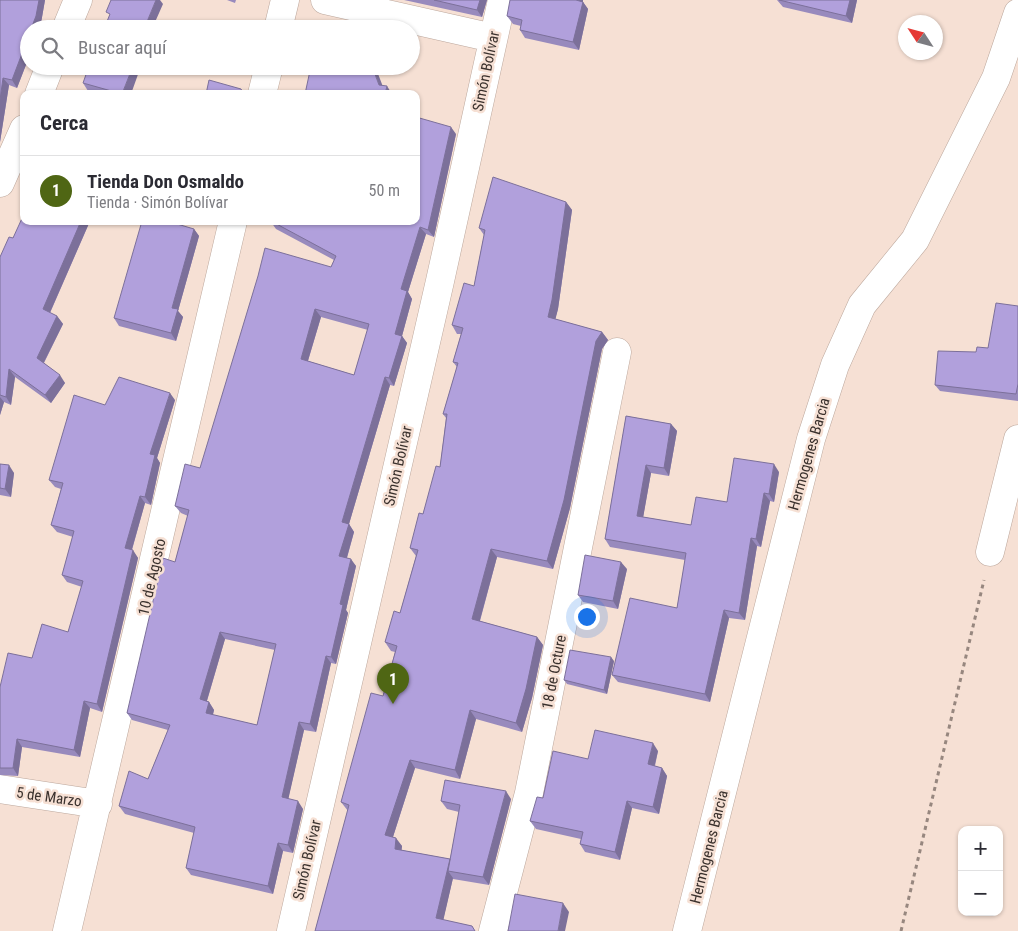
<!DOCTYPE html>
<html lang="es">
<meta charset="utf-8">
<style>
body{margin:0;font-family:"Roboto Condensed",sans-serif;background:#f7f7f7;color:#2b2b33}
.controls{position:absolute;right:15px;bottom:15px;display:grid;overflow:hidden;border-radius:10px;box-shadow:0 1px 4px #0004}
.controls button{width:45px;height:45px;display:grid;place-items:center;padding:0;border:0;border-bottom:1px solid #e1e1e2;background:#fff;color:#2b2b33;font:25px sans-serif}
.compass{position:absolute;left:898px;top:15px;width:45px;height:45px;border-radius:50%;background:#fff;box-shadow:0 1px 4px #0004;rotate:306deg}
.you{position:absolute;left:586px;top:616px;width:18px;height:18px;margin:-12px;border:4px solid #fff;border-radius:50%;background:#1a73e8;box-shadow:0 0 0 8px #1a73e833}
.badge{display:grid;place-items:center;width:32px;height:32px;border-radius:50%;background:#4f6614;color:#fff;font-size:16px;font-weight:700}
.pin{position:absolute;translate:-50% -41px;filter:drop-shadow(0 1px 2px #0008)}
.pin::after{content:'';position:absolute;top:26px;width:18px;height:15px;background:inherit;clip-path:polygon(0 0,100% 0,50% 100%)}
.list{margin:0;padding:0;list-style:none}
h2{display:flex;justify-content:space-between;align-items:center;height:65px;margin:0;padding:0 20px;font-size:21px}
h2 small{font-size:16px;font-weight:400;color:#7c7c81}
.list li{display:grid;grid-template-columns:32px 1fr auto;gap:15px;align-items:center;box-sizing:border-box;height:70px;padding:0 20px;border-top:1px solid #e1e1e2}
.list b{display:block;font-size:19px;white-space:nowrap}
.list p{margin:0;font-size:16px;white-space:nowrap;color:#7c7c81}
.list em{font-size:16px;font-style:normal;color:#7c7c81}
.icon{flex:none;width:28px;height:28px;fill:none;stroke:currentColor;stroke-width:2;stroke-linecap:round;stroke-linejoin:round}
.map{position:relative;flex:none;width:1018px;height:931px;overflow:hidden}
.search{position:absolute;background:#fff;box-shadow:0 1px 4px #0004;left:20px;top:20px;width:400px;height:55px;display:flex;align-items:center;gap:12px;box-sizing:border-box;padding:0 18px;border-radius:28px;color:#7c7c81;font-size:19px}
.panel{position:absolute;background:#fff;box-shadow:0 1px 4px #0004;left:20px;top:90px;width:400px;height:135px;border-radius:10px}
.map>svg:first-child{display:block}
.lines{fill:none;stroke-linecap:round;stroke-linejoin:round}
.minor-casing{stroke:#bca79c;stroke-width:29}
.path{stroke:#97877f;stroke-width:3;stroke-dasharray:4 4;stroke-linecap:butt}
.minor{stroke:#fff;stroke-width:28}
.wall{fill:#988abd;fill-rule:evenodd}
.shaded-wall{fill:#7c709a}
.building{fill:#b1a0dc;stroke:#7c709a;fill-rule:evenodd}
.labels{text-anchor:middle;stroke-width:5;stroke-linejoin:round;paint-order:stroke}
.street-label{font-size:15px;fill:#3a312d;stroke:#f6e0d4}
</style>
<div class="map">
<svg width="1018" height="931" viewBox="0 0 1018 931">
<rect width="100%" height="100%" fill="#f6e0d4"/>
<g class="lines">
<!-- minor casing -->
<g class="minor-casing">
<path id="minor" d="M 325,0 L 493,38
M 66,29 L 78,0
M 278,29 L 285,0
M 39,94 L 50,66
M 262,94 L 269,66
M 0,183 L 24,129
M 990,552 L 1018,439
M 0,789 L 98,804
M 67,931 L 233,221
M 291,931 L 440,281 L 502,0
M 493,931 L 529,793 L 617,352
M 687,931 L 811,439 L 835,365 L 862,305 L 915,240 L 996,78 L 1018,13"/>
</g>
<!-- path -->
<path class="path" d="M 901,931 L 984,580"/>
<!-- minor -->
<use href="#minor" class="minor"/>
</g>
<!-- wall -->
<path class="wall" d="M 0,0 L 45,0 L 41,23 L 39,29 L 29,29 L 29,57 L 17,88 L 9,85 L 0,142 Z
M 227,0 L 236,0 L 235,3 Z
M 404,0 L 487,0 L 482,17 Z
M 777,0 L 857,0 L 852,23 L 783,7 Z
M 583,2 L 588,9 L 579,50 L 525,38 L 520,30 L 521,26 L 513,24 L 507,16 Z
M 83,83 L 131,94 L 98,94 L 88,91 Z
M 456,134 L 434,237 L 426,234 L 408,292 L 412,299 L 402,336 L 407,343 L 394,386 L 390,385 L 349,524 L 354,532 L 347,558 L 356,566 L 346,610 L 348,613 L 336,664 L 331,663 L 316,732 L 304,730 L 288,799 L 303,809 L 293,853 L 283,851 L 273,894 L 191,875 L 186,868 L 194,833 L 125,814 L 119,806 L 148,779 L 168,730 L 132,720 L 127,713 L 175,562 L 188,516 L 181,513 L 175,506 L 331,267 L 334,260 L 276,229 L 271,222 ZM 321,317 L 368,330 L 354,375 L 308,361 ZM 225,639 L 275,650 L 257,725 L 213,715 L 214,710 L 209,702 L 207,701 Z
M 566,202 L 572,210 L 558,309 L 555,319 L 602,332 L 608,340 L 602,349 L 570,508 L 553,569 L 497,557 L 480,621 L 537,637 L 543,645 L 532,698 L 522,732 L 476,719 L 460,779 L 415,768 L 393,837 L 402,846 L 401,850 L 450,859 L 459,812 L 447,809 L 441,801 L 511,799 L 489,885 L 453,879 L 453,878 L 443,920 L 472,926 L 475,931 L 315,931 L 348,811 L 341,802 L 383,696 L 395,652 L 391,651 L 385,642 L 400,613 L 416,556 L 410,548 L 440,467 L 446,418 L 443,414 L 457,367 L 453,362 L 461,334 L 457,334 L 452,325 L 474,286 L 484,235 L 479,228 Z
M 24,221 L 90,221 L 50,313 L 57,316 L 63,324 L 44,363 L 65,383 L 51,403 L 15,377 L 11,405 L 4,402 L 0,415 L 0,257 Z
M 97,221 L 106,221 L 104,224 Z
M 194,229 L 199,236 L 178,311 L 183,317 L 176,341 L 119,326 L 114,318 Z
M 1018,306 L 1018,401 L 940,391 L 935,385 L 988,348 Z
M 175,400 L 157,458 L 160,463 L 151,505 L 145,503 L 132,550 L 138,558 L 102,712 L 90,708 L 80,757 L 22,747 L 18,776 L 0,775 L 0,687 L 32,658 L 68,632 L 82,587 L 67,582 L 62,575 L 73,537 L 57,532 L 51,525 L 61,489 L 55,487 L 49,480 L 105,405 Z
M 626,416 L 671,424 L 677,431 L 669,476 L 651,473 L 643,517 L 691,525 L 727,502 L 779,472 L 774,502 L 770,501 L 761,547 L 757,546 L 745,620 L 729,618 L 710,702 L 618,682 L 612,675 L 677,608 L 685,560 L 610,547 L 605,539 Z
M 0,464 L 14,473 L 11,497 L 0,495 Z
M 627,569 L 618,609 L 583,602 L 578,595 Z
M 614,661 L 607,694 L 567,684 L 564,680 Z
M 658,751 L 655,766 L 662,768 L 667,776 L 659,814 L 632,808 L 620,860 L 585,852 L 580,844 L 581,839 L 536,829 L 530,821 L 543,798 Z"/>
<!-- shaded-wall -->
<path class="shaded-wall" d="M 39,0 L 45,0 L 41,23 L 39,29 L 31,29 Z
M 156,0 L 160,0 L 163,4 L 152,29 L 144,29 Z
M 480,0 L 487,0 L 482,17 L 477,10 Z
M 576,0 L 583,0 L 583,2 L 588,9 L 579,50 L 573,42 Z
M 850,0 L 857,0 L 852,23 L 846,16 Z
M 29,35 L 29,57 L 17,88 L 12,80 Z
M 133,66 L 141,66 L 131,94 L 122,94 Z
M 372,66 L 375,66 L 385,92 L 379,85 Z
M 3,78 L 9,85 L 0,142 L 0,100 Z
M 387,86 L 392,94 L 385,94 Z
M 451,127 L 456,134 L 434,237 L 428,230 Z
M 566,202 L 572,210 L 558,309 L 554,325 L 548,317 Z
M 81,221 L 90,221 L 48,317 L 43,309 Z
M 420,227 L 426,234 L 408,292 L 412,299 L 402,336 L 407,343 L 394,386 L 389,378 L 401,289 Z
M 194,229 L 199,236 L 178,311 L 183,317 L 176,341 L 171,333 L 172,308 Z
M 315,309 L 321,317 L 306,367 L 301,359 Z
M 57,316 L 63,324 L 42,366 L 37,358 Z
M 602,332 L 608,340 L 602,349 L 570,508 L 553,569 L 547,561 L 596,341 Z
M 9,369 L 15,377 L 11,405 L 6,397 Z
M 60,375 L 65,383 L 51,403 L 45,395 Z
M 385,377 L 390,385 L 349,524 L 354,532 L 345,564 L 339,556 L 342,522 Z
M 170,393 L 175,400 L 157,458 L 160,463 L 151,505 L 145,497 L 150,454 Z
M 0,397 L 4,402 L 0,415 Z
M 671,424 L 677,431 L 669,476 L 664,468 Z
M 774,464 L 779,472 L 774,502 L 769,494 Z
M 9,465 L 14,473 L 11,497 L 5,489 Z
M 646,465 L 651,473 L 642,524 L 637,516 Z
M 764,493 L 770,501 L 761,547 L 756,539 Z
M 140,496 L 145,503 L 130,556 L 125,548 Z
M 751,538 L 757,546 L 745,620 L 739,613 Z
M 491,549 L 497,557 L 478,627 L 472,619 Z
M 133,550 L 138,558 L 102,712 L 97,704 Z
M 351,559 L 356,566 L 346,610 L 348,613 L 336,664 L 331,657 L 340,604 Z
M 621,562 L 627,569 L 618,609 L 613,601 Z
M 724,610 L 729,618 L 710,702 L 705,694 Z
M 220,632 L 225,639 L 205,707 L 200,699 Z
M 537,637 L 543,645 L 532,698 L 522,732 L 516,723 Z
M 326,656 L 331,663 L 316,732 L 310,724 Z
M 611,657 L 614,661 L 607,694 L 604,690 Z
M 84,701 L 90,708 L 80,757 L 74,750 Z
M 209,702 L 214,710 L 211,721 L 206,713 Z
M 470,710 L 476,719 L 460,779 L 455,770 Z
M 299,722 L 304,730 L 287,805 L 282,797 Z
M 17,739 L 22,747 L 18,776 L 13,768 Z
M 653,743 L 658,751 L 653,772 L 648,764 Z
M 410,760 L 415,768 L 391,843 L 385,835 Z
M 662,768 L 667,776 L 659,814 L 653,807 Z
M 506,791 L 511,799 L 489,885 L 483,877 Z
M 298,801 L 303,809 L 293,853 L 288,845 Z
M 627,801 L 632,808 L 620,860 L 615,852 Z
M 396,838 L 402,846 L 401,857 L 395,849 Z
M 278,843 L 283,851 L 273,894 L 268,886 Z
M 450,859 L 448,871 L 453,878 L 442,926 L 436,918 Z
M 563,903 L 569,912 L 565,931 L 558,931 Z"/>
<!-- building -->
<path class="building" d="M 0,0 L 39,0 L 36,16 L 31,29 L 29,29 L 29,35 L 12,80 L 3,78 L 0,100 Z
M 111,0 L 156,0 L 144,29 L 104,29 L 110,14 L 106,12 Z
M 434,0 L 480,0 L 477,10 Z
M 510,0 L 576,0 L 583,2 L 573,42 L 520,30 L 522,20 L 507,16 Z
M 779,0 L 850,0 L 846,16 Z
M 89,66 L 133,66 L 122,94 L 83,83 Z
M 311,66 L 372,66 L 379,85 L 387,86 L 385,94 L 305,94 Z
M 209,80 L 241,89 L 244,94 L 206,94 Z
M 416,117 L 451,127 L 428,230 L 420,227 L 401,289 L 407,291 L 395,334 L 402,336 L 389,378 L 385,377 L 342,522 L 349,524 L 339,556 L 351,559 L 340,604 L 343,605 L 331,657 L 326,656 L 310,724 L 299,722 L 282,797 L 298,801 L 288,845 L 278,843 L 268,886 L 186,868 L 195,827 L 119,806 L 129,771 L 148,779 L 170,725 L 127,713 L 163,558 L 175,562 L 189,510 L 175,506 L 185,464 L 200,468 L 258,276 L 265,248 L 331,267 L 336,256 L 271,221 L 416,221 ZM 315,309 L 369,324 L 354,375 L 301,359 ZM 220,632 L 276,644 L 257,725 L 206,713 L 209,702 L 200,699 Z
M 493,177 L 566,202 L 552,300 L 548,317 L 602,332 L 596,341 L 564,500 L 547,561 L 491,549 L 472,619 L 537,637 L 526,689 L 516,723 L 470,710 L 455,770 L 410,760 L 385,835 L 396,838 L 395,849 L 450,859 L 436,918 L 472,926 L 475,931 L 315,931 L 349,805 L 341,802 L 371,693 L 383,696 L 397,646 L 385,642 L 394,611 L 400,613 L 418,550 L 410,548 L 419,513 L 423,514 L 436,466 L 440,467 L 447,414 L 443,414 L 458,363 L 453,362 L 463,328 L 452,325 L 464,283 L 474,286 L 485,230 L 479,228 Z
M 24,214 L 24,221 L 81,221 L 43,309 L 57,316 L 37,358 L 60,375 L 45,395 L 9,369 L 6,397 L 0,395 L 0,257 L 9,237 L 13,238 Z
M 142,221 L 167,221 L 194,229 L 172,308 L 178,309 L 171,333 L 114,318 Z
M 996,303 L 1018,306 L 1018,384 L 1016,394 L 935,385 L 938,351 L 976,352 L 977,347 L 988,348 Z
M 119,377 L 170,393 L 150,454 L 155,455 L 145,497 L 140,496 L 125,548 L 133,550 L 97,704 L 84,701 L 74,750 L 17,739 L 13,768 L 0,768 L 0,687 L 8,653 L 32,658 L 42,624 L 68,632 L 83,581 L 62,575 L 74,531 L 51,525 L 63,483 L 49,480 L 74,395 L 105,405 Z
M 626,416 L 671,424 L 664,468 L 646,465 L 637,516 L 691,525 L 696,497 L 727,502 L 734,458 L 774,464 L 769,494 L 764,493 L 756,539 L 751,538 L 739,613 L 724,610 L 705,694 L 612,675 L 630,598 L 677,608 L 686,553 L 605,539 Z
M 0,464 L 9,465 L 5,489 L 0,488 Z
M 585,555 L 621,562 L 613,601 L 578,595 Z
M 570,650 L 611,657 L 604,690 L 564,680 Z
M 595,730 L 653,743 L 648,764 L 662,768 L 653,807 L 627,801 L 615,852 L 580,844 L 583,832 L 530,821 L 537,797 L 543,798 L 553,751 L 588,759 Z
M 445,780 L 506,791 L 483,877 L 448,871 L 460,805 L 441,801 Z
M 515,894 L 563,903 L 558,931 L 508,931 Z"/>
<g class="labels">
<!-- street labels -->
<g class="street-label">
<text transform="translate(486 71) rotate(-78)" y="5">Simón Bolívar</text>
<text transform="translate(809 454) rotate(-74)" y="5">Hermogenes Barcia</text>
<text transform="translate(398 466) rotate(-77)" y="5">Simón Bolívar</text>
<text transform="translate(152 577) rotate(-77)" y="5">10 de Agosto</text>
<text transform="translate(554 672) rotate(-79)" y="5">18 de Octure</text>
<text transform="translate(49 797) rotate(8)" y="5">5 de Marzo</text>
<text transform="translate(709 847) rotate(-76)" y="5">Hermogenes Barcia</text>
<text transform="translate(307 860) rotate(-77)" y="5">Simón Bolívar</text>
</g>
</g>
</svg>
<div class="controls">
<button>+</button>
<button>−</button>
</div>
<svg class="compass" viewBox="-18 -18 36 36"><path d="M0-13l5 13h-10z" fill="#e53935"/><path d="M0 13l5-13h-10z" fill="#7c7c81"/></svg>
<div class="you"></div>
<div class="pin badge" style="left:393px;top:704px">1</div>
<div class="search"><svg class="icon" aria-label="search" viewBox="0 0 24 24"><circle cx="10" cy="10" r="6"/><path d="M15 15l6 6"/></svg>Buscar aquí</div>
<section class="panel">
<h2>Cerca<small></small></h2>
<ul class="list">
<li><span class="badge">1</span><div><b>Tienda Don Osmaldo</b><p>Tienda · Simón Bolívar</p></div><em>50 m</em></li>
</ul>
</section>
</div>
